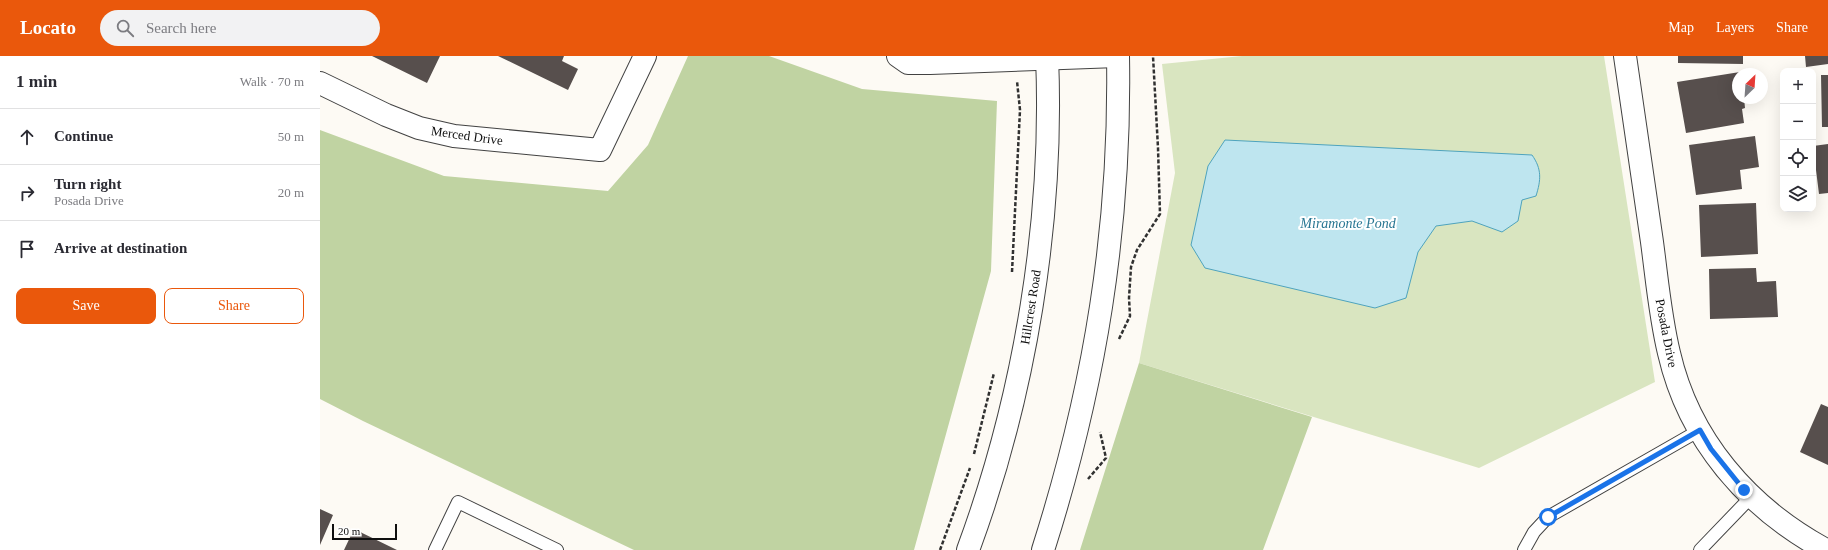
<!DOCTYPE html>
<meta charset="utf-8">
<style>
body{margin:0;font-family:Georgia,serif;background:#f2f2f3;color:#2b2b33}
.controls{position:absolute;right:12px;top:12px;display:grid;overflow:hidden;border-radius:8px;box-shadow:0 4px 16px #0002}
.controls button{width:36px;height:36px;display:grid;place-items:center;padding:0;border:0;border-bottom:1px solid #e1e1e2;background:#fff;color:#2b2b33;font:20px sans-serif}
.compass{position:absolute;left:1412px;top:12px;width:36px;height:36px;border-radius:50%;background:#fff;box-shadow:0 4px 16px #0002;rotate:25deg}
.scale{position:absolute;left:12px;bottom:10px;width:65px;box-sizing:border-box;padding-left:4px;border:2px solid #0f0f0f;border-top:0;font-size:11px;line-height:14px;white-space:nowrap;color:#0f0f0f;-webkit-text-stroke:3px #fff;paint-order:stroke}
.stop{position:absolute;width:12px;height:12px;margin:-9px;border:3px solid #1a73e8;border-radius:50%;background:#fff}
.stop.end{background:#1a73e8;border-color:#fff;box-shadow:0 1px 4px #0008}
.list{margin:0;padding:0;list-style:none}
h2{display:flex;justify-content:space-between;align-items:center;height:52px;margin:0;padding:0 16px;font-size:17px}
h2 small{font-size:13px;font-weight:400;color:#7c7c81}
.list li{display:grid;grid-template-columns:26px 1fr auto;gap:12px;align-items:center;box-sizing:border-box;height:56px;padding:0 16px;border-top:1px solid #e1e1e2}
.list b{display:block;font-size:15px;white-space:nowrap}
.list p{margin:0;font-size:13px;white-space:nowrap;color:#7c7c81}
.list em{font-size:13px;font-style:normal;color:#7c7c81}
.actions{display:flex;gap:8px;padding:12px 16px}
.actions a{flex:1;padding:9px 0;border:1px solid #ea580c;border-radius:8px;text-align:center;font-size:14px;color:#ea580c}
.actions .main{background:#ea580c;color:#fff}
.icon{flex:none;width:22px;height:22px;fill:none;stroke:currentColor;stroke-width:2;stroke-linecap:round;stroke-linejoin:round}
.map{position:relative;flex:none;width:1508px;height:494px;overflow:hidden}
header{display:flex;align-items:center;gap:24px;box-sizing:border-box;height:56px;padding:0 20px;background:#ea580c;color:#fff}
header strong{font-size:19px}
nav{display:flex;gap:22px;margin-inline-start:auto;font-size:14px}
.search{width:280px;height:36px;background:#f2f2f3;display:flex;align-items:center;gap:10px;box-sizing:border-box;padding:0 14px;border-radius:22px;color:#7c7c81;font-size:15px}
main{display:flex}
aside{flex:1;background:#fff}
.map>svg:first-child{display:block}
.green{fill:#d9e5c0}
.forest{fill:#c0d3a2}
.water{fill:#bee5ef;stroke:#4ea3bd}
.building{fill:#574f4d}
.lines{fill:none;stroke-linecap:round;stroke-linejoin:round}
.service-casing{stroke:#424242;stroke-width:14}
.minor-casing{stroke:#424242;stroke-width:24}
.tertiary-casing{stroke:#424242;stroke-width:24}
.path{stroke:#313131;stroke-width:2.5;stroke-dasharray:4 2;stroke-linecap:butt}
.service{stroke:#fff;stroke-width:12}
.minor{stroke:#fff;stroke-width:22}
.tertiary{stroke:#fff;stroke-width:22}
.route{stroke:#1a73e8;stroke-width:5}
.labels{text-anchor:middle;stroke-width:4;stroke-linejoin:round;paint-order:stroke}
.street-label{font-size:13px;fill:#0f0f0f;stroke:#fff}
.water-label{font-size:14px;font-style:italic;fill:#287692;stroke:#fff}
</style>
<header>
<strong>Locato</strong>
<div class="search"><svg class="icon" aria-label="search" viewBox="0 0 24 24"><circle cx="10" cy="10" r="6"/><path d="M15 15l6 6"/></svg>Search here</div>
<nav><a>Map</a><a>Layers</a><a>Share</a></nav>
</header>
<main>
<aside>
<h2>1 min<small>Walk · 70 m</small></h2>
<ul class="list">
<li><svg class="icon" aria-label="ahead" viewBox="0 0 24 24"><path d="M12 20V5M6 11l6-6 6 6"/></svg><div><b>Continue</b></div><em>50 m</em></li>
<li><svg class="icon" aria-label="right" viewBox="0 0 24 24"><path d="M7 20v-9h11M14 6l5 5-5 5"/></svg><div><b>Turn right</b><p>Posada Drive</p></div><em>20 m</em></li>
<li><svg class="icon" aria-label="arrive" viewBox="0 0 24 24"><path d="M6 21V4h12l-3 4 3 4H6"/></svg><div><b>Arrive at destination</b></div></li>
</ul>
<div class="actions"><a class="main">Save</a><a>Share</a></div>
</aside>
<div class="map">
<svg width="1508" height="494" viewBox="0 0 1508 494">
<rect width="100%" height="100%" fill="#fdfaf4"/>
<!-- green -->
<path class="green" d="M 922,0 L 1284,0 L 1335,326 L 1159,412 L 819,307 L 855,117 L 842,8 Z"/>
<!-- forest -->
<path class="forest" d="M 368,0 L 449,0 L 542,33 L 677,45 L 671,215 L 594,494 L 314,494 L 43,365 L 0,343 L 0,74 L 124,120 L 288,135 L 328,89 Z
M 819,307 L 992,361 L 943,494 L 760,494 Z"/>
<!-- water -->
<path class="water" d="M 905,84 L 1212,99 C 1222,113 1221,124 1216,140 L 1202,144 L 1198,165 L 1182,176 L 1152,165 L 1116,170 L 1098,196 L 1086,242 L 1055,252 L 885,212 L 871,189 L 888,110 Z"/>
<!-- building -->
<path class="building" d="M 52,0 L 120,0 L 107,27 Z
M 178,0 L 244,0 L 242,5 L 258,13 L 248,34 Z
M 1358,0 L 1423,0 L 1423,8 L 1358,7 Z
M 1485,0 L 1508,0 L 1508,8 L 1486,11 Z
M 1420,16 L 1420,18 L 1418,18 L 1418,42 L 1424,42 L 1425,52 L 1422,53 L 1424,67 L 1366,77 L 1357,26 Z
M 1501,19 L 1508,19 L 1508,71 L 1502,71 Z
M 1435,80 L 1439,111 L 1420,114 L 1422,133 L 1376,139 L 1369,89 Z
M 1508,88 L 1508,137 L 1499,138 L 1493,90 Z
M 1436,147 L 1438,198 L 1381,201 L 1379,149 Z
M 1436,212 L 1437,226 L 1456,225 L 1458,261 L 1390,263 L 1389,213 Z
M 1501,348 L 1508,351 L 1508,409 L 1480,396 Z
M 0,453 L 13,459 L 0,489 Z
M 34,473 L 77,494 L 24,494 Z"/>
<g class="lines">
<!-- service casing -->
<g class="service-casing">
<path id="service" d="M 115,494 L 138,446 L 237,494
M 1204,494 L 1214,476 L 1228,461 L 1380,374
M 1380,494 L 1431,441"/>
</g>
<!-- minor casing -->
<g class="minor-casing">
<path id="minor" d="M 578,0 L 588,7 L 610,7 L 797,0
M 1305,0 C 1314,62 1323,124 1332,186 C 1337,223 1340,260 1349,297 C 1369,384 1428,452 1506,494
M 0,27 L 66,59 L 99,72 L 134,80 L 280,94 L 325,0"/>
</g>
<!-- tertiary casing -->
<g class="tertiary-casing">
<path id="tertiary" d="M 648,494 C 705,340 734,164 727,0
M 723,494 C 775,331 801,171 798,0"/>
</g>
<!-- path -->
<path class="path" d="M 692,216 L 700,54 L 697,25
M 799,283 L 810,260 L 809,242 L 811,211 L 817,194 L 840,158 L 838,92 L 833,0
M 654,398 L 674,317
M 768,423 L 786,402 L 780,376
M 620,494 L 650,412"/>
<!-- service -->
<use href="#service" class="service"/>
<!-- minor -->
<use href="#minor" class="minor"/>
<!-- tertiary -->
<use href="#tertiary" class="tertiary"/>
</g>
<g class="lines">
<!-- route -->
<path class="route" d="M 1228,461 L 1380,374 L 1391,393 L 1424,434"/>
</g>
<g class="labels">
<!-- street labels -->
<g class="street-label">
<text transform="translate(147 79) rotate(8)" y="5">Merced Drive</text>
<text transform="translate(710 251) rotate(-81)" y="5">Hillcrest Road</text>
<text transform="translate(1347 277) rotate(79)" y="5">Posada Drive</text>
</g>
<!-- water labels -->
<g class="water-label">
<text x="1028" y="172">Miramonte Pond</text>
</g>
</g>
</svg>
<div class="controls">
<button>+</button>
<button>−</button>
<button><svg class="icon" aria-label="locate" viewBox="0 0 24 24"><circle cx="12" cy="12" r="6"/><path d="M12 2v4M12 18v4M2 12h4M18 12h4"/></svg></button>
<button><svg class="icon" aria-label="layers" viewBox="0 0 24 24"><path d="M12 4l9 5-9 5-9-5zM3 14l9 5 9-5"/></svg></button>
</div>
<svg class="compass" viewBox="-18 -18 36 36"><path d="M0-13l5 13h-10z" fill="#e53935"/><path d="M0 13l5-13h-10z" fill="#7c7c81"/></svg>
<div class="scale">20 m</div>
<div class="stop" style="left:1228px;top:461px"></div>
<div class="stop end" style="left:1424px;top:434px"></div>
</div>
</main>
